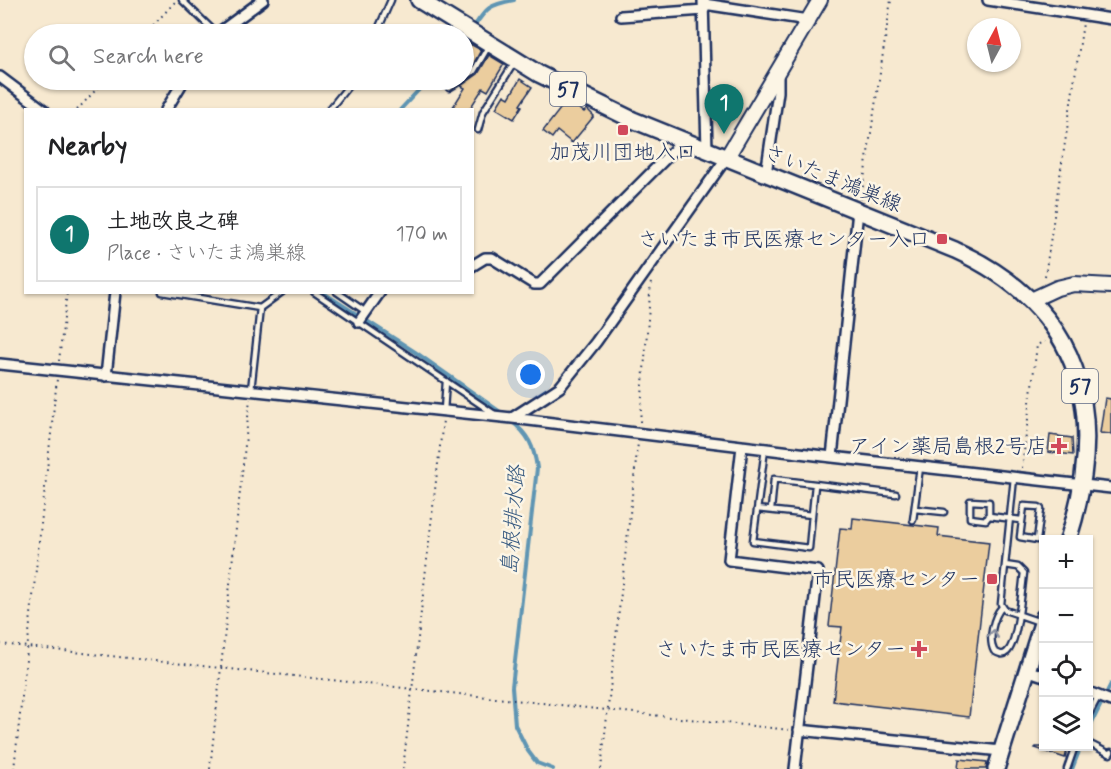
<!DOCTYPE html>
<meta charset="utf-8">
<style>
body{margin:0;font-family:Mynerve,"Klee One",sans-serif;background:#f2f2f2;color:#202124}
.controls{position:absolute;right:18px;bottom:18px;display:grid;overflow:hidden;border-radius:0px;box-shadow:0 2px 4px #0004}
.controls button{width:54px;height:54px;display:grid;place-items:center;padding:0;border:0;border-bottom:2px solid #e0e0e0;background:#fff;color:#202124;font:30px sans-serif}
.compass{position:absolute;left:967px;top:18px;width:54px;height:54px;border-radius:50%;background:#fff;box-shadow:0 2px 4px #0004;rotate:7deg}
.you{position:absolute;left:531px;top:375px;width:21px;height:21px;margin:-15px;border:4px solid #fff;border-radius:50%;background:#1a73e8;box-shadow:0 0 0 9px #1a73e833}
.badge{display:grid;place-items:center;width:39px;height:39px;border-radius:50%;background:#0f766e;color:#fff;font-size:20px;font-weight:700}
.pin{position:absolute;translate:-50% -50px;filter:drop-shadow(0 2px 3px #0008)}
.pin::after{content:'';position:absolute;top:32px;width:21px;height:18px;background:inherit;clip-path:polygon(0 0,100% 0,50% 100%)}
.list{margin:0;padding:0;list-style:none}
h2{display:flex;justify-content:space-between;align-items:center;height:78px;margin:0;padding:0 24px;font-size:26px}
h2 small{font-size:20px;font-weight:400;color:#757577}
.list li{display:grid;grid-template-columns:39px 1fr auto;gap:18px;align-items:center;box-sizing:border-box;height:96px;margin:0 12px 12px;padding:0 12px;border:2px solid #e0e0e0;border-radius:0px}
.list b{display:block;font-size:22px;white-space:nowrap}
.list p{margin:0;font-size:20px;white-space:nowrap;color:#757577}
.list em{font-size:20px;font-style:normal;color:#757577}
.icon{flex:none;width:33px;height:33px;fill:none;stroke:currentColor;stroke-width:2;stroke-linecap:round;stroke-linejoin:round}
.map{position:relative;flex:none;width:1111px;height:769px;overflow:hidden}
.search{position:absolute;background:#fff;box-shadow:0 2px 4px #0004;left:24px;top:24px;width:450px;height:66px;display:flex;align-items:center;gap:15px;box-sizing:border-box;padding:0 21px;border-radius:33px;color:#757577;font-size:22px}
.panel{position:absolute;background:#fff;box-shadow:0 2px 4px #0004;left:24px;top:108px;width:450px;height:186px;border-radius:0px}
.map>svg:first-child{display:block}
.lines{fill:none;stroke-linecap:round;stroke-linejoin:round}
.stream{stroke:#5f95b3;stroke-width:4}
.building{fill:#ebcd9e;stroke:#1b2f5e;stroke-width:1.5}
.lane-casing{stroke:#1b2f5e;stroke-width:9}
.street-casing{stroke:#1b2f5e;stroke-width:14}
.secondary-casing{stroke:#1b2f5e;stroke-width:18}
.primary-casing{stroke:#1b2f5e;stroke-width:20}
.path{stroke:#1b2f5e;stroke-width:2;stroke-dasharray:1.5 4.5;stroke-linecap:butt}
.lane{stroke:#fcf5e5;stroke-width:4.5}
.street{stroke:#fcf5e5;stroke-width:9}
.secondary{stroke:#fcf5e5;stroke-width:14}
.primary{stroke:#fcf5e5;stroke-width:15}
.oneway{stroke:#8c92a2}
.poi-dot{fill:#d1495b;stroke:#fcf5e5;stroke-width:2}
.labels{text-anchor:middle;stroke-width:5;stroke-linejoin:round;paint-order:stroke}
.shield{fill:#fcf5e5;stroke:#5e6a86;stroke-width:1.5}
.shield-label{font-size:20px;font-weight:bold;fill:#1b2f5e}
.poi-label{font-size:21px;fill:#1b2f5e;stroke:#fcf5e5;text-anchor:end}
.street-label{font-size:21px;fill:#1b2f5e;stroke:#fcf5e5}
.water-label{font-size:22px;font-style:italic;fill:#375a81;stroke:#fcf5e5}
</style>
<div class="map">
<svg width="1111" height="769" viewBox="0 0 1111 769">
<rect width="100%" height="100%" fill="#f7e9d0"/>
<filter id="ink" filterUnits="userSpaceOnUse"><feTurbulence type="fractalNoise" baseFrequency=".0167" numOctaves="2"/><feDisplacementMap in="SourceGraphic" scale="12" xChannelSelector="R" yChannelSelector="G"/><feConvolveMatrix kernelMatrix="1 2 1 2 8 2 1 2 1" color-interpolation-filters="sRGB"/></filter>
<g filter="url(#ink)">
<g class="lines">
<!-- stream -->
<path class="stream" d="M 473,28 C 487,7 489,5 514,0
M 464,42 L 469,34
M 400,110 L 428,80
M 322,292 L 415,352 L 503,414
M 511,421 C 528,434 534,446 537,468 L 512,687 L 515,725 L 528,751 L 537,763 L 553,769
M 1088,730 L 1111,684
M 1072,769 L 1081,746"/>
</g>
<!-- building -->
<path class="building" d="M 470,44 L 481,50 L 471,68 L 464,73 L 464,55 Z
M 489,55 L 504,64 L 488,91 L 483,88 L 469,110 L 451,110 L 465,88 L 461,86 L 478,74 Z
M 520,79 L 532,87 L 520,105 L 522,106 L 514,119 L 496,108 L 504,95 L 509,98 Z
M 567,100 L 584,112 L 587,109 L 594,116 L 572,143 L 557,131 L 552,138 L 543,131 Z
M 1105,398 L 1111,399 L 1111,434 L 1100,433 Z
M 1050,435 L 1072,438 L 1073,455 L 1048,452 Z
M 853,518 L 939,528 L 938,536 L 989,542 L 969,717 L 833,701 L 842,627 L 829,626 L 840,528 L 852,529 Z
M 1036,747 L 1068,747 L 1065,758 L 1035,748 Z
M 959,759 L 987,762 L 986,769 L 958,769 Z"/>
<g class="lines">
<!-- lane casing -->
<g class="lane-casing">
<path id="lane" d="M 182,0 L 217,34
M 376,34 L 391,0
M 464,78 L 474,71 L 488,47
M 449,88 L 462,80
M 329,110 L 353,80
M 478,130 L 483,112 L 514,63
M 162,292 L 260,308 L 282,292
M 314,292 L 496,415
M 337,292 L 366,312
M 251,390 L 260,308
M 444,411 L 446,381
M 1014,478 L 1001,604 L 1005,610 L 1040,622
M 1024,506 L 1039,507 L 1041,509 L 1037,540 L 1020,537 Z
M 757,509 L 812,515 L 809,548 L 753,541 L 765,449
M 915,509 L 944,512
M 771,510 L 774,479 L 896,494
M 812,515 L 815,485
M 989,516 L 989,502 L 970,501 L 970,518 L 986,520 L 989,516 L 1021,520
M 913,520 L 920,467
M 1002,607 C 993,617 988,639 994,651 C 999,654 1003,656 1007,652 C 1018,643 1022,587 1024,573 L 1018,567 L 1005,565
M 1088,716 L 1098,697
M 1088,743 L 1110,754 L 1111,752
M 1067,769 L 1075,746"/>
</g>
<!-- street casing -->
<g class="street-casing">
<path id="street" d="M 703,0 L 707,150
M 988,0 L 1111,19
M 704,4 L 808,20
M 621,16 L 704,10
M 217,34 L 263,0
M 0,77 L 44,110
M 166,110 L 184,80
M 766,174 L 778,92 L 778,74
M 472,266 L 485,258 L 492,258 L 534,284 L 540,284 L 683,141
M 359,322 L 380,292
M 0,364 L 512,418 L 832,457 L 1111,488
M 106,376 L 115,292
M 512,418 L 560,387 L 596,342 L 727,157
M 742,446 L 729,560 L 818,571 L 795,769
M 832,457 L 858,211
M 1026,670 L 1044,676
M 1088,692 L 1111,701
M 799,730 L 1001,751"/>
</g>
<!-- secondary casing -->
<g class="secondary-casing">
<path id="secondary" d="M 727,157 L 820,0
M 1031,300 L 1057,288 L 1074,284 L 1111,286"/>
</g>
<!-- primary casing -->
<g class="primary-casing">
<path id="primary" d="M 419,0 L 539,74 L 633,120 L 955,250 C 1082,308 1109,412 1068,540
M 996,769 L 1044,617"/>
</g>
<!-- path -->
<path class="path" d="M 145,34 L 175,2
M 77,110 L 105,80
M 861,199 L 891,0
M 1045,276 L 1083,23
M 59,361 L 67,292
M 640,422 L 651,281
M 1022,468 L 1037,345 L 1045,341
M 0,644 L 790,730
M 14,769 L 57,379
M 210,769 L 250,399
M 403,769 L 443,420
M 601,769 L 638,443"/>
<!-- lane -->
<use href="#lane" class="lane"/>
<!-- street -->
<use href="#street" class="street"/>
<!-- secondary -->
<use href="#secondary" class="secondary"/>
<!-- primary -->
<use href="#primary" class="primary"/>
</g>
<!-- one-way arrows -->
<defs><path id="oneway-chevron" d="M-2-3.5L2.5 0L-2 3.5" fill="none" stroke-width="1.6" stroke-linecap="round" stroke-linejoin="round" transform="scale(1.5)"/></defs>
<use class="oneway" href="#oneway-chevron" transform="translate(993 634) rotate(-83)"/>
</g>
<!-- markers -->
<g class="poi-dot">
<rect x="617" y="124" width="12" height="12" rx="3"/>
<rect x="936" y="233" width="12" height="12" rx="3"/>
<path d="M1056 437h6v6h6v6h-6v6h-6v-6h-6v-6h6z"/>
<rect x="986" y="573" width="12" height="12" rx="3"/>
<path d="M916 640h6v6h6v6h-6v6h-6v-6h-6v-6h6z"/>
</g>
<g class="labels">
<!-- shield labels -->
<g class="shield">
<rect x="550" y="72" width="36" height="34" rx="4.5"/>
<rect x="1062" y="369" width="36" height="34" rx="4.5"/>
</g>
<g class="shield-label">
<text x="568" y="96">57</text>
<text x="1080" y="393">57</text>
</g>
<!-- poi labels -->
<g class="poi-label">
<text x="623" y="159" text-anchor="middle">加茂川団地入口</text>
<text x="930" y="246">さいたま市民医療センター入口</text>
<text x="1047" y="453">アイン薬局島根2号店</text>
<text x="980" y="586">市民医療センター</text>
<text x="906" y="656">さいたま市民医療センター</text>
</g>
<!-- street labels -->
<g class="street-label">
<text transform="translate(833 178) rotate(22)" y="7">さいたま鴻巣線</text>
</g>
<!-- water labels -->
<g class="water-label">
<text transform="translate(512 520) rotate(-86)" y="8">島根排水路</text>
</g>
</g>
</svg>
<div class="controls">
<button>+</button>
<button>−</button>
<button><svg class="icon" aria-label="locate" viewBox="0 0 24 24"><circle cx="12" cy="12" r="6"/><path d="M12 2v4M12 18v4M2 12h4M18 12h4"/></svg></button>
<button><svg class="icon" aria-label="layers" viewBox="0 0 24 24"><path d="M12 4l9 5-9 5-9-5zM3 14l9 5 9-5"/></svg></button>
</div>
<svg class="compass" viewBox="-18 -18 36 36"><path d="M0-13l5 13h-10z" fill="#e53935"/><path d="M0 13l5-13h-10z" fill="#757577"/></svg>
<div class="you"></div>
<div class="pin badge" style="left:724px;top:134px">1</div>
<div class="search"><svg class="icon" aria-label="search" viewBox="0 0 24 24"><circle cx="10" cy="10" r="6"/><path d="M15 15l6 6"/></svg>Search here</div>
<section class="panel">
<h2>Nearby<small></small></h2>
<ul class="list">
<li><span class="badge">1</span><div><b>土地改良之碑</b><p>Place · さいたま鴻巣線</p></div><em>170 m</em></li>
</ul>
</section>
</div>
